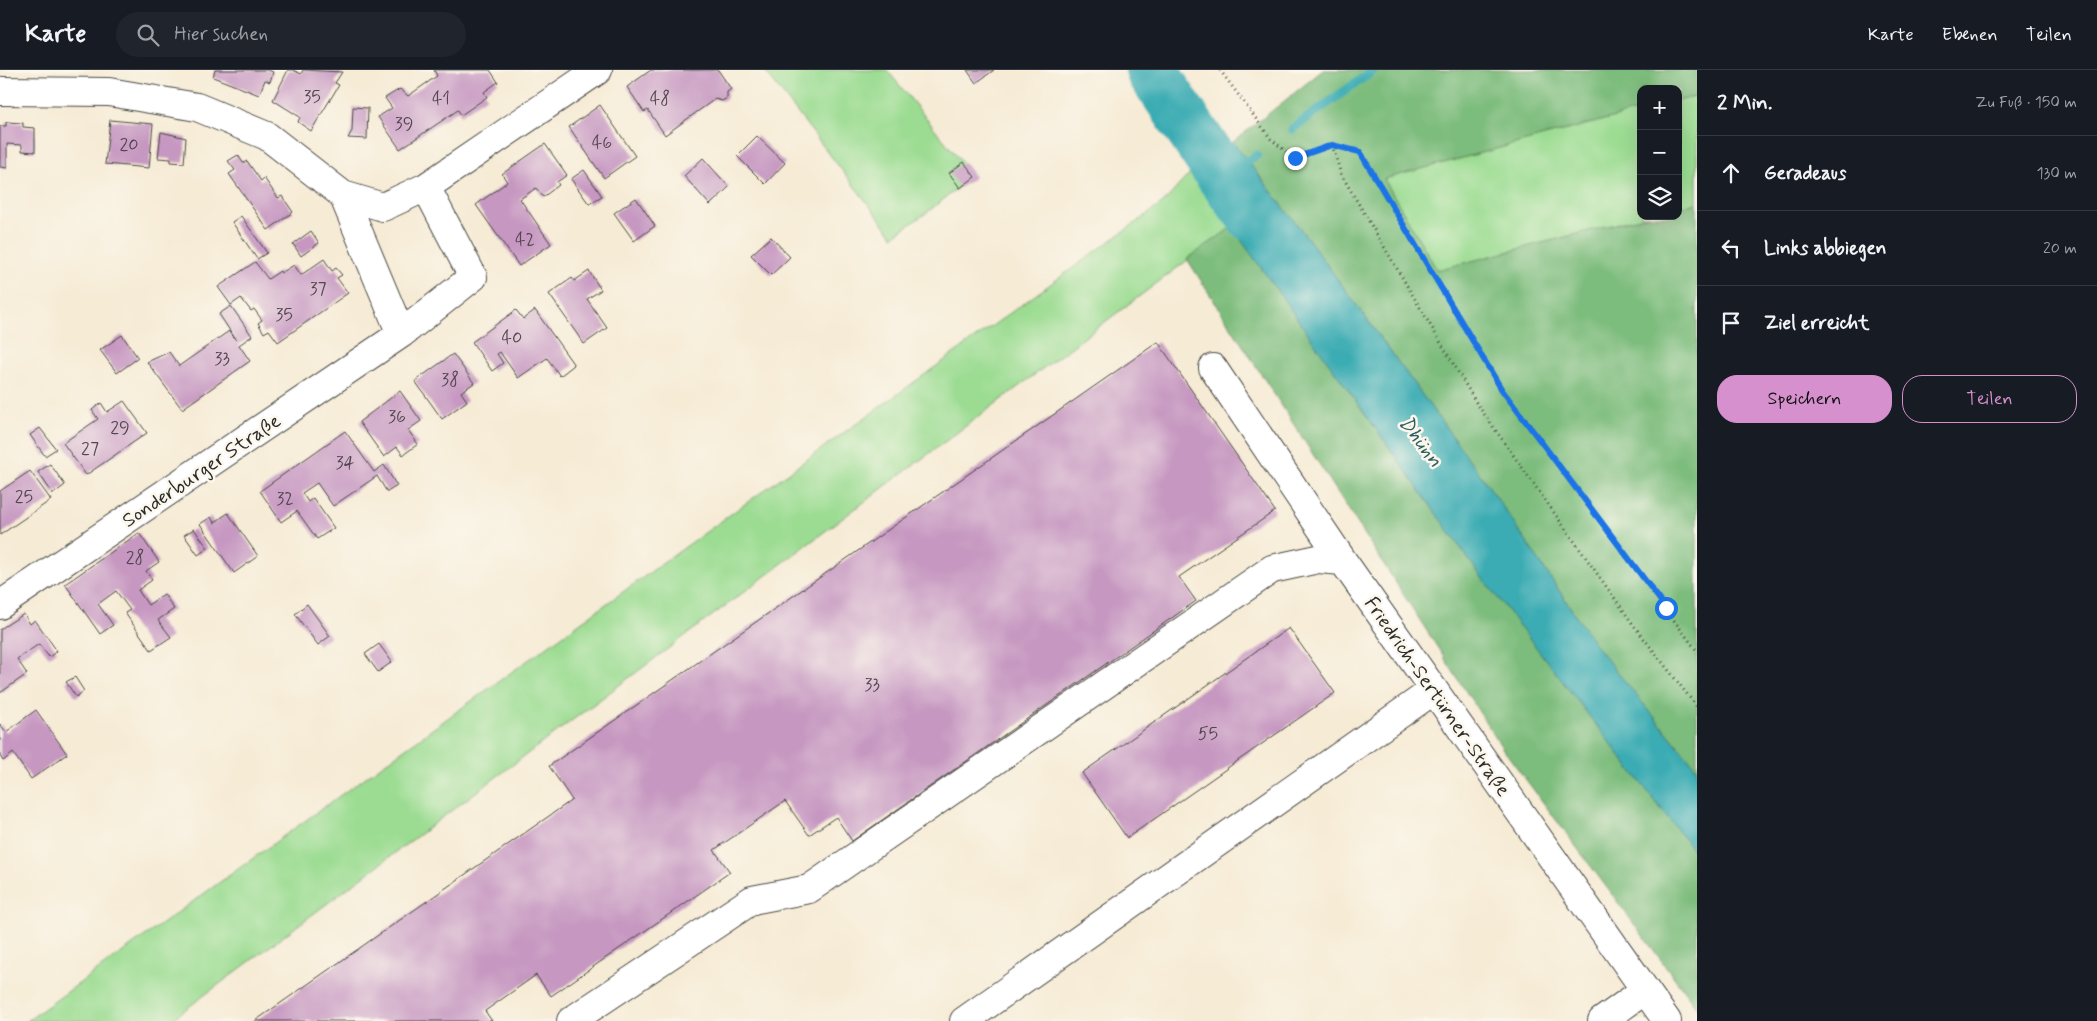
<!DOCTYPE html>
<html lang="de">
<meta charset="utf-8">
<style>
body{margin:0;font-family:Mynerve,sans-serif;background:#20242c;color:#f1f3f6}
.controls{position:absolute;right:15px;top:15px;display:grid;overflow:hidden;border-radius:10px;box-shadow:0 5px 20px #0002}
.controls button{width:45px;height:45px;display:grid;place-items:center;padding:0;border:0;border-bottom:1px solid #363941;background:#171b24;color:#f1f3f6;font:25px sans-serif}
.stop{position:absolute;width:15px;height:15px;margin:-11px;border:4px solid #1a73e8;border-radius:50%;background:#fff}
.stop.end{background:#1a73e8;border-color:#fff;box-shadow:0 1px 5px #0008}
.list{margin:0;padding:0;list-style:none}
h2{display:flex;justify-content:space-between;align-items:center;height:65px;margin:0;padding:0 20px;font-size:21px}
h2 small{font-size:16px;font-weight:400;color:#9ea1a6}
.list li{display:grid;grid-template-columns:32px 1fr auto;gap:15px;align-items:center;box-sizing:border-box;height:75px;padding:0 20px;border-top:1px solid #363941}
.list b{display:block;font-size:19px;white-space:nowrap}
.list em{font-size:16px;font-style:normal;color:#9ea1a6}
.actions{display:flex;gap:10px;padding:15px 20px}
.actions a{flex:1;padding:11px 0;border:1px solid #d690ce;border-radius:20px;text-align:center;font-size:18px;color:#d690ce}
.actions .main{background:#d690ce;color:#111}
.icon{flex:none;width:28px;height:28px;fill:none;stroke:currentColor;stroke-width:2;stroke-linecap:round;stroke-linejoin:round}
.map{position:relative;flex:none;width:1697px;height:951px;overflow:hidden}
header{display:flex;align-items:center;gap:30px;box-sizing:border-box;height:70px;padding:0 25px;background:#171b24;border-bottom:1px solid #363941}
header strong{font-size:24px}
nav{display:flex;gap:28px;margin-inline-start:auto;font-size:18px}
.search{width:350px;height:45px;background:#20242c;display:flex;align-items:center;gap:12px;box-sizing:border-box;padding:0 18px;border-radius:28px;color:#9ea1a6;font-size:19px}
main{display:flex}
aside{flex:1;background:#171b24}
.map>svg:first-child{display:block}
.green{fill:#9bdc92;stroke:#63845e}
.forest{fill:#7cbc7c;stroke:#547454}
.water{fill:#3aacb3;stroke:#326c6f}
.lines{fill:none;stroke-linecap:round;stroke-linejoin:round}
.stream{stroke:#3aacb3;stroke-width:9}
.river{stroke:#3aacb3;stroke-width:52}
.building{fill:#c697c1}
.minor-casing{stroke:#494844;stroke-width:30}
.path{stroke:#494844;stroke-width:3;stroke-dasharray:1 4;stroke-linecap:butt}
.minor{stroke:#fff;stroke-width:28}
.route{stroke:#1a73e8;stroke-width:6}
.labels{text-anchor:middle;stroke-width:5;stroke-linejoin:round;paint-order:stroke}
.number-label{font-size:18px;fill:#524650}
.street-label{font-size:20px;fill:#2b2b2b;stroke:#fbf7ec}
.water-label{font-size:21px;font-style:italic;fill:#315f61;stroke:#fbf7ec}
</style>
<header>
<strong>Karte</strong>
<div class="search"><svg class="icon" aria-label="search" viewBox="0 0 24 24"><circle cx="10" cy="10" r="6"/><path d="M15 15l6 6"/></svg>Hier suchen</div>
<nav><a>Karte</a><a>Ebenen</a><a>Teilen</a></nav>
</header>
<main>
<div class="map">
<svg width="1697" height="951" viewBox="0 0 1697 951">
<rect width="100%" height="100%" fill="#fbf7ec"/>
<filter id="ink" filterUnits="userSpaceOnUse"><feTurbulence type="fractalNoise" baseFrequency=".02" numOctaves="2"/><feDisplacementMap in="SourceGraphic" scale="10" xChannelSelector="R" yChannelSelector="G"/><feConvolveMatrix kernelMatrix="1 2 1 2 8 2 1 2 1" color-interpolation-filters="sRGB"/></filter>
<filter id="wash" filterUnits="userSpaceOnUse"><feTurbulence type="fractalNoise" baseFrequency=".0096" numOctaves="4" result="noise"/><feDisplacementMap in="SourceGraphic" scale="20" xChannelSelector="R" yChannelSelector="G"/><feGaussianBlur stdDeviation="1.12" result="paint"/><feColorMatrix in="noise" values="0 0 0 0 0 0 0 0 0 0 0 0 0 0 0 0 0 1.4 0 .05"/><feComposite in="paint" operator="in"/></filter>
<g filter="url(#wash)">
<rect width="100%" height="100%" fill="#f6ebd5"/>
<!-- green -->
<path class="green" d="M 764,0 L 887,0 L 973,106 L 925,144 L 893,166 Z
M 1697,26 L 1697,133 L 1678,138 L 1678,31 Z
M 1641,40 L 1641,146 L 1647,146 L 1437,200 L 1384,109 Z
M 1192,101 L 1232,157 L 170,951 L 27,951 L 1163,133 Z"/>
<!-- forest -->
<path class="forest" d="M 1323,0 L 1697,0 L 1697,26 L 1678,31 L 1678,19 L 1641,19 L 1641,40 L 1384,109 L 1437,200 L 1647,146 L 1678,146 L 1678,138 L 1697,133 L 1697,699 L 1599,580 L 1490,418 L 1309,170 L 1233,72 Z
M 1232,157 L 1480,505 L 1697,785 L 1697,938 L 1503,679 L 1187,189 Z"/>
<!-- water -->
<path class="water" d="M 1233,72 L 1309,170 L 1490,418 L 1599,580 L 1697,699 L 1697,785 L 1480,505 L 1192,101 Z"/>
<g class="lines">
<!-- stream -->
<path class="stream" d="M 1292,59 L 1374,0
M 1238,97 L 1257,85"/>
<!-- river -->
<path class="river" d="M 1151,0 L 1222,106 L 1253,147"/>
</g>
<g id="blocks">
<!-- building -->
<path class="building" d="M 215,0 L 268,0 L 273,2 L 270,12 L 265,10 L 259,25 L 213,7 Z
M 288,0 L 293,0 L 301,4 L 303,0 L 342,2 L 335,13 L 339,15 L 311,61 L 298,52 L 300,47 L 273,30 Z
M 434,0 L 490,0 L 498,12 L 484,22 L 487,27 L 461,45 L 458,40 L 400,79 L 378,47 L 392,38 L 385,28 L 400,19 L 408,26 L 437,6 Z
M 651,0 L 718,0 L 731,19 L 727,22 L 727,28 L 722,31 L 715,29 L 665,65 L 648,40 L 644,42 L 627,17 Z
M 967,0 L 994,0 L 976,13 Z
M 600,35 L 635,86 L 604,108 L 569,57 Z
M 353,37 L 368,38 L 367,69 L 348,68 L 352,61 Z
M 110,50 L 153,54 L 149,98 L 105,94 Z
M 6,52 L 23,53 L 23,57 L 35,58 L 35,82 L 22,81 L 22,75 L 7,74 L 7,98 L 0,97 L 0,56 L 6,56 Z
M 161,62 L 186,68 L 184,93 L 171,92 L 171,89 L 158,88 Z
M 757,66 L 785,93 L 765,114 L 737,86 Z
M 545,74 L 567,105 L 557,112 L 559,115 L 543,127 L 536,118 L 520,129 L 551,174 L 519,196 L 476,135 L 507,112 L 502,104 Z
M 238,85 L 243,93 L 247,91 L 261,111 L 264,108 L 278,128 L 282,126 L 293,142 L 268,160 L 229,104 L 235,100 L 228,91 Z
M 703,88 L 729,117 L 710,135 L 684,106 Z
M 964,92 L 975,107 L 960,118 L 949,103 Z
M 584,100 L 602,126 L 589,134 L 571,109 Z
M 636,128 L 655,156 L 634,171 L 614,143 Z
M 241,146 L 267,183 L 257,189 L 232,152 Z
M 311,161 L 319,173 L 301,186 L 293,174 Z
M 771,167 L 790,187 L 771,205 L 751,185 Z
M 324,189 L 332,201 L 336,198 L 342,205 L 337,208 L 348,223 L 278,272 L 269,260 L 264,263 L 258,253 L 262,250 L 254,239 L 251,241 L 241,228 L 231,235 L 218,217 L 255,192 L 268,209 L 280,201 L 281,203 L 294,195 L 301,205 Z
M 589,201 L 601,220 L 587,229 L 607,258 L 584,274 L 549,224 L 572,208 L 574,211 Z
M 231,236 L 252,266 L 239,275 L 250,291 L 182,339 L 147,292 L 169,282 L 179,296 L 229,261 L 236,270 L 219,244 Z
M 516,240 L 523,249 L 535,240 L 574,295 L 560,306 L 547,288 L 518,308 L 500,282 L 497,284 L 503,293 L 492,301 L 472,272 Z
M 122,265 L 138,288 L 117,303 L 100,280 Z
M 1158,272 L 1275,441 L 1179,507 L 1196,531 L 852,771 L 836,747 L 809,765 L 785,731 L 714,780 L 730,802 L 551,926 L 536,905 L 485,941 L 492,951 L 255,951 L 572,730 L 549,696 Z
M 453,284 L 474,313 L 461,322 L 467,331 L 442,349 L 415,311 Z
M 400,321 L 421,351 L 408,360 L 418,374 L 403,385 L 397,377 L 384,387 L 359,352 Z
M 124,331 L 147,363 L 86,405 L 63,373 L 98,349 L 92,340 L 101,333 L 107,342 Z
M 40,358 L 56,379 L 45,386 L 30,365 Z
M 345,361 L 374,402 L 384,395 L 397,416 L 387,422 L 377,406 L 333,436 L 317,413 L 302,423 L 308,432 L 313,428 L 334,458 L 317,469 L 297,441 L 281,452 L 260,421 Z
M 50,394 L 65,415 L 53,424 L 38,402 Z
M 30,401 L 51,430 L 0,465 L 0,421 Z
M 228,443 L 258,486 L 234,503 L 200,454 L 211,447 L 214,453 Z
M 194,459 L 208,478 L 198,485 L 184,465 Z
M 139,463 L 159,492 L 146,501 L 152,510 L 138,520 L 148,535 L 164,524 L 174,539 L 158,550 L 171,567 L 151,580 L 125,543 L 130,540 L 116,521 L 98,534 L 113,555 L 100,564 L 65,514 Z
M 307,534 L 330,566 L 318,575 L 295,544 Z
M 24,544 L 30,554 L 35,550 L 57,581 L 49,587 L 39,574 L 17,589 L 27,604 L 0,623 L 0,559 Z
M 1289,558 L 1335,623 L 1127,768 L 1082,703 Z
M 379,574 L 392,592 L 378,602 L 365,584 Z
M 75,607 L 84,621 L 76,627 L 66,612 Z
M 36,640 L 67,684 L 31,709 L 13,683 L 3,691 L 0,686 L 0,654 L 6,662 Z"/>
</g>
</g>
<g filter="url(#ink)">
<use href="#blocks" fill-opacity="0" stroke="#494844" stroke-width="1"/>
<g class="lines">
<!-- minor casing -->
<g class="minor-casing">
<path id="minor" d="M 0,21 L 109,22 L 197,37 L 267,66 L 343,125
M 401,264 L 343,125 L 383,137 L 426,117 L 598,0
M 1213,298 L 1343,491 L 1667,951
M 0,535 L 401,264 L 473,207 L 426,117
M 571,951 L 752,830 L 809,819 L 1272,499 L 1318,489 L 1343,491
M 964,951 L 1434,620
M 1602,951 L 1645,920"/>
</g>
<!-- path -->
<path class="path" d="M 1220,0 L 1271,69 L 1295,89 L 1331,75 L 1360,82 L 1502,320 L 1697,581
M 1332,75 L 1341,104 L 1477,334 L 1635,557 L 1697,637"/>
<!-- minor -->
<use href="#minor" class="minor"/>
</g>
</g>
<g class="lines" filter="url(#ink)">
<!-- route -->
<path class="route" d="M 1295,88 L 1332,75 L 1360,82 L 1502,320 L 1666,538"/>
</g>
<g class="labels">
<!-- number labels -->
<g class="number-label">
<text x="312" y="32">35</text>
<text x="441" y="34">41</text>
<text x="660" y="34">48</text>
<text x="404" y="59">39</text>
<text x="602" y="78">46</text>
<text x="129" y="80">20</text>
<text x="525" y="175">42</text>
<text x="318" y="224">37</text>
<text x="284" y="250">35</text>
<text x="512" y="273">40</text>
<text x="222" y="294">33</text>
<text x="450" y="315">38</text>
<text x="397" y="352">36</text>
<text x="120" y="363">29</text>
<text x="90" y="384">27</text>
<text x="345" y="398">34</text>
<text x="24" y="432">25</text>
<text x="285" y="434">32</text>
<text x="135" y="493">28</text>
<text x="872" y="620">33</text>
<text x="1208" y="669">55</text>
</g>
<!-- street labels -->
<g class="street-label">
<text transform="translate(201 400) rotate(-34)" y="7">Sonderburger Straße</text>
<text transform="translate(1438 626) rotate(55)" y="7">Friedrich-Sertürner-Straße</text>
</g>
<!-- water labels -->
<g class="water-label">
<text transform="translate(1421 371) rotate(53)" y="7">Dhünn</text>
</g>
</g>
</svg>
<div class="controls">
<button>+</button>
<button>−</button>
<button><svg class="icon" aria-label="layers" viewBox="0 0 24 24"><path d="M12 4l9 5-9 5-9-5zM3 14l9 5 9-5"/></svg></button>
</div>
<div class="stop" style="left:1666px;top:538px"></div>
<div class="stop end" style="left:1295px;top:88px"></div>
</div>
<aside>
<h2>2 Min.<small>Zu Fuß · 150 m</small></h2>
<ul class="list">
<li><svg class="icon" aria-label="ahead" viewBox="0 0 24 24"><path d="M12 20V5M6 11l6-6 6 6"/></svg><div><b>Geradeaus</b></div><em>130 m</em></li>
<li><svg class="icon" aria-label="left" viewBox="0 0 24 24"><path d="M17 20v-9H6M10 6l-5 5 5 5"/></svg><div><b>Links abbiegen</b></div><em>20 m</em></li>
<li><svg class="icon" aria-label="arrive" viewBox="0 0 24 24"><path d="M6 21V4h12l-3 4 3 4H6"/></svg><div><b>Ziel erreicht</b></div></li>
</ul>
<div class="actions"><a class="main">Speichern</a><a>Teilen</a></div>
</aside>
</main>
